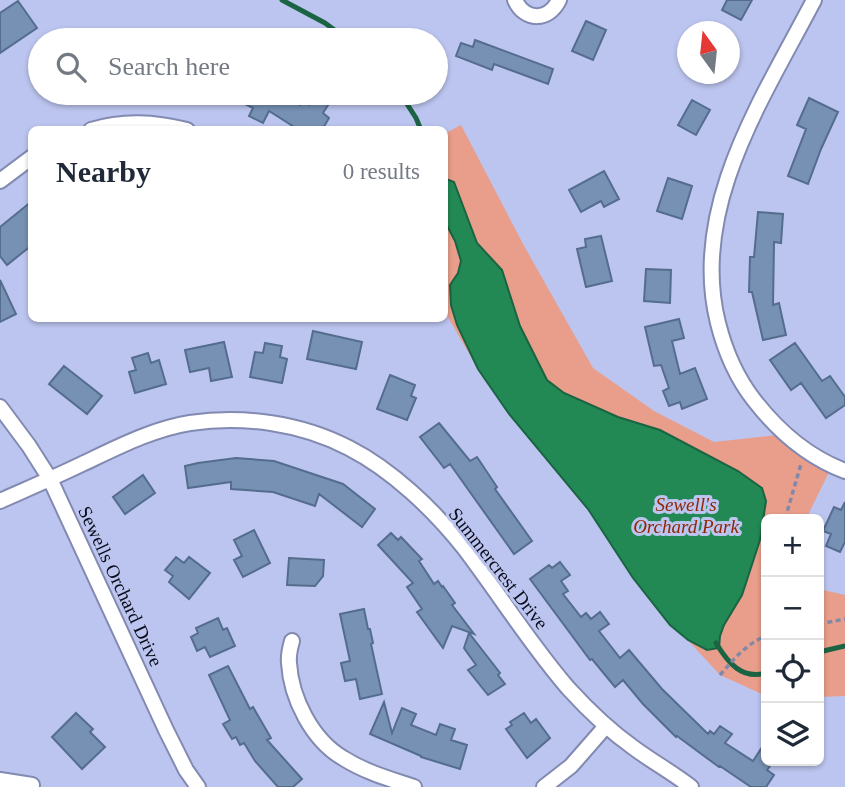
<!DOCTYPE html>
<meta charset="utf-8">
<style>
body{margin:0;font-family:"Times New Roman",serif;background:#f2f2f3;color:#1f2937}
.controls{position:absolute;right:21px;bottom:21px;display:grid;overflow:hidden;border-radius:10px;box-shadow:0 2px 5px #0004}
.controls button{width:63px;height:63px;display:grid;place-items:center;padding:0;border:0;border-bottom:2px solid #e0e1e3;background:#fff;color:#1f2937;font:35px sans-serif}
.compass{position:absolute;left:677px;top:21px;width:63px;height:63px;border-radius:50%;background:#fff;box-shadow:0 2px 5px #0004;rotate:345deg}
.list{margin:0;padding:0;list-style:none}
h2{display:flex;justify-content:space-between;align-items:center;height:91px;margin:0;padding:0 28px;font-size:30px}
h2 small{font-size:23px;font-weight:400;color:#747a83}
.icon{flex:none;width:38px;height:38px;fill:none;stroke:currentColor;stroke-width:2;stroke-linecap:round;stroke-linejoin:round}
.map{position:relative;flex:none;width:845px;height:787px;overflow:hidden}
.search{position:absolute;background:#fff;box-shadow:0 2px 5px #0004;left:28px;top:28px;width:420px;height:77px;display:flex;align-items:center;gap:18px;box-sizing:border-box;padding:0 24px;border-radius:38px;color:#747a83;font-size:26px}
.panel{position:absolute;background:#fff;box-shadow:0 2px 5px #0004;left:28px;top:126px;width:420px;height:196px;border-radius:10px}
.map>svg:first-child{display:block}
.green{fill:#e89e8a}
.water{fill:#228954;stroke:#1b6443;stroke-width:2}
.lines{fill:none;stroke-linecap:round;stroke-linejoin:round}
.stream{stroke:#1b6443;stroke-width:5}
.building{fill:#7791b4;stroke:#546d8e;stroke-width:2}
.minor-casing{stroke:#828ab1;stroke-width:18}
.path{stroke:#8188a8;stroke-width:3.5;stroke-dasharray:5 3.5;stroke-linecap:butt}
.minor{stroke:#fff;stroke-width:14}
.labels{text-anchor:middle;stroke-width:6;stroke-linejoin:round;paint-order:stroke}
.park-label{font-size:19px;font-style:italic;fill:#902603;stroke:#bcc5ef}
.street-label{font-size:19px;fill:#0b0d1b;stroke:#bcc5ef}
</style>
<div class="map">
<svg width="845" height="787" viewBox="0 0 845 787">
<rect width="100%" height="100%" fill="#bcc5ef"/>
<!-- green -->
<path class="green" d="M 461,125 L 523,244 L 593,368 L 654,411 L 714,442 L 786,434 L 832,466 L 806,519 L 766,519 L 766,696 L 720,675 L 650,599 L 588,509 L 478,369 L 445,312 L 444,134 Z
M 819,589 L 845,595 L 845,696 L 819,697 Z"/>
<!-- water -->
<path class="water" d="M 446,179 L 454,182 L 477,243 L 502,270 L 520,326 L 547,380 L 564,393 L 618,417 L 660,430 L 738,471 L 762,488 L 766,501 L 760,540 L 742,595 L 724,625 L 720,636 L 719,648 L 707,650 L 688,640 L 670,625 L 633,578 L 588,509 L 509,414 L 478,369 L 457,325 L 451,305 L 450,285 L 458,273 L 461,261 L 455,241 L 445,222 L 444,180 Z"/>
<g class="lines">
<!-- stream -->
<path class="stream" d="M 282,0 L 325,23 L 348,40
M 400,93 L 416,118 L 421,130
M 716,643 C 728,663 742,680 766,673
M 819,652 L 845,646"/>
</g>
<!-- building -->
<path class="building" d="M 727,0 L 752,0 L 741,20 L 722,10 Z
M 18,1 L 37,28 L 0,53 L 0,13 Z
M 586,21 L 606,30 L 593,60 L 572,51 Z
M 475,40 L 553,69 L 548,84 L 494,64 L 492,70 L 456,56 L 461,43 L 473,47 Z
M 223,93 L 275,93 L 300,105 L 302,101 L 309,105 L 314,97 L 328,105 L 323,113 L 329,118 L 322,130 L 299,130 L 269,111 L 263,123 L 249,116 L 253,108 Z
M 809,98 L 838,112 L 821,149 L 808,184 L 788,176 L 806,129 L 797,125 Z
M 692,100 L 710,110 L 696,135 L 678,125 Z
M 604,171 L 619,199 L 604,207 L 601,201 L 581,212 L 569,190 Z
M 668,178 L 692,186 L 682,219 L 657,211 Z
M 32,201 L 32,245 L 7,265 L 0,256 L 0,227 Z
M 758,212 L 783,214 L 781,243 L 774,242 L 773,305 L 779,303 L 786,335 L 763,340 L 752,292 L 749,292 L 750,257 L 754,257 Z
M 601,236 L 612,281 L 586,287 L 577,249 L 586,247 L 585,239 Z
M 646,269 L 671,270 L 670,303 L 644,301 Z
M 0,280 L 16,314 L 0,322 Z
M 679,319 L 684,338 L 672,341 L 680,374 L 695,368 L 707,399 L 682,409 L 680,402 L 669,406 L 663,391 L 669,388 L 661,365 L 654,366 L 645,327 Z
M 313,331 L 362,342 L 356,369 L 307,359 Z
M 224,342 L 232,377 L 211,381 L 209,368 L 190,372 L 185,350 Z
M 265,343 L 282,346 L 280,357 L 287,359 L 282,383 L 250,377 L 255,352 L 263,353 Z
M 795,343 L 822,381 L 830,376 L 845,397 L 845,405 L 826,418 L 801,383 L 791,390 L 770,360 Z
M 148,353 L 151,363 L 159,360 L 166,384 L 135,393 L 129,372 L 136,370 L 132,358 Z
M 64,366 L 102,396 L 87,414 L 49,384 Z
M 390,375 L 415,385 L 411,396 L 416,398 L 407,420 L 377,409 Z
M 439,423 L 470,461 L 477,457 L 497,487 L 495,489 L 532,541 L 514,554 L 450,464 L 444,468 L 420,437 Z
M 236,458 L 274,461 L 343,484 L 375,509 L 362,527 L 319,494 L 315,506 L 273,492 L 231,489 L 231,482 L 188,488 L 185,466 L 198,463 Z
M 143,475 L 155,493 L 125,514 L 113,497 Z
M 845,502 L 845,542 L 840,552 L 826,546 L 831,534 L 823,531 L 834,507 L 841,510 Z
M 254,530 L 270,563 L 243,577 L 234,560 L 242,556 L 234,540 Z
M 391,533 L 398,540 L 401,537 L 422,559 L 419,561 L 434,584 L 438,581 L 442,587 L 443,586 L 455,603 L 452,605 L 474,634 L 452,626 L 443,648 L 417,612 L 422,609 L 407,587 L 413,583 L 378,545 Z
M 176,557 L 184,563 L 189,557 L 210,573 L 189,599 L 169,582 L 173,576 L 165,570 Z
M 289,558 L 324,560 L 323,576 L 315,586 L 287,585 Z
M 560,562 L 570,575 L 561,581 L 568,591 L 563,594 L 581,617 L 586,613 L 591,619 L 600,612 L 609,624 L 599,631 L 620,658 L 629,650 L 662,689 L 708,734 L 710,731 L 714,734 L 720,726 L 732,734 L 725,743 L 753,761 L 766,741 L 766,761 L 774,761 L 767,770 L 774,775 L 766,787 L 751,787 L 720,766 L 719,767 L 677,736 L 676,737 L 643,704 L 623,680 L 615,687 L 592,659 L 590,660 L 530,579 L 549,565 L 552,568 Z
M 364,609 L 368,629 L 370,629 L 373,643 L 371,644 L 382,694 L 360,699 L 356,679 L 345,681 L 341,663 L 350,661 L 340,614 Z
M 218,618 L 223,630 L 227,628 L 235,646 L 210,657 L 205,647 L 197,651 L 191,637 L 198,633 L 196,628 Z
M 469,633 L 500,673 L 498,675 L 505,684 L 488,695 L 468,670 L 476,665 L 464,648 Z
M 228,666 L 250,709 L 253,707 L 271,738 L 267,740 L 302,779 L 293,787 L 278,787 L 255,761 L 244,743 L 240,745 L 236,737 L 232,739 L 223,724 L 230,720 L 209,675 Z
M 384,702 L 392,733 L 402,708 L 416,714 L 411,725 L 436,735 L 440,724 L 455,729 L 451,740 L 467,745 L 460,769 L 421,757 L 421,756 L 370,734 Z
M 76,713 L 93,729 L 90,732 L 105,747 L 82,769 L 52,737 Z
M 524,713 L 531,723 L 536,719 L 550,738 L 527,758 L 506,729 L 512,725 L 510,722 Z"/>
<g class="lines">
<!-- minor casing -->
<g class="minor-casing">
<path id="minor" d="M 515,0 C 525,22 549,21 559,0
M 814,0 C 763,98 689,208 718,323 C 725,351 736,377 754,400 C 778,431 808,457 845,471
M 91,130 C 124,120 154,122 187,130
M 0,181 L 32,157
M 0,407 L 29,446 L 50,479 L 166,730 L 186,770 L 198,787
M 0,501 C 27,489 55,477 82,464 C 116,448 152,429 190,423 C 243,415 301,423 349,448 C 392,470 434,510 464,548 C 499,594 530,644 568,688 C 588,710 610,731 634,748 C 653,762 673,773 691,787
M 292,641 C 290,648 288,655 289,663 C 291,698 312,740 343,758 C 365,772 390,779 414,787
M 0,780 L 32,785
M 544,787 L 571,766 L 606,726"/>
</g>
<!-- path -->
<path class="path" d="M 785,519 L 801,464
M 819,624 L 845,619
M 720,675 C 734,659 746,644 766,636"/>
<!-- minor -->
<use href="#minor" class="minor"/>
</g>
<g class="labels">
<!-- park labels -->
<g class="park-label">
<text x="686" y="511">Sewell's<tspan x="686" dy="22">Orchard Park</tspan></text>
</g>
<!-- street labels -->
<g class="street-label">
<text transform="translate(499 568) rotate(52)" y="7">Summercrest Drive</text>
<text transform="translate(121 586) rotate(65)" y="7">Sewells Orchard Drive</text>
</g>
</g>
</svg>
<div class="controls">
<button>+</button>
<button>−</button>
<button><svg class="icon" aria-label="locate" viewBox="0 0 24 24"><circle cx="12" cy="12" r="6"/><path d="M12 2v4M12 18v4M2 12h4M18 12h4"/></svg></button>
<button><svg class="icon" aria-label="layers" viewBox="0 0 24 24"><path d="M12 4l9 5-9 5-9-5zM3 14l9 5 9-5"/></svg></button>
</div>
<svg class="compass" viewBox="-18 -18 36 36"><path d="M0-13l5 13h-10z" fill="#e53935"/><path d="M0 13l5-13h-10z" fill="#747a83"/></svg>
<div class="search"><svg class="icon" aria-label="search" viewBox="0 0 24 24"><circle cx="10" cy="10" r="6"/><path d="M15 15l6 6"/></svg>Search here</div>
<section class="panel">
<h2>Nearby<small>0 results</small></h2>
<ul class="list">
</ul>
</section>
</div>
